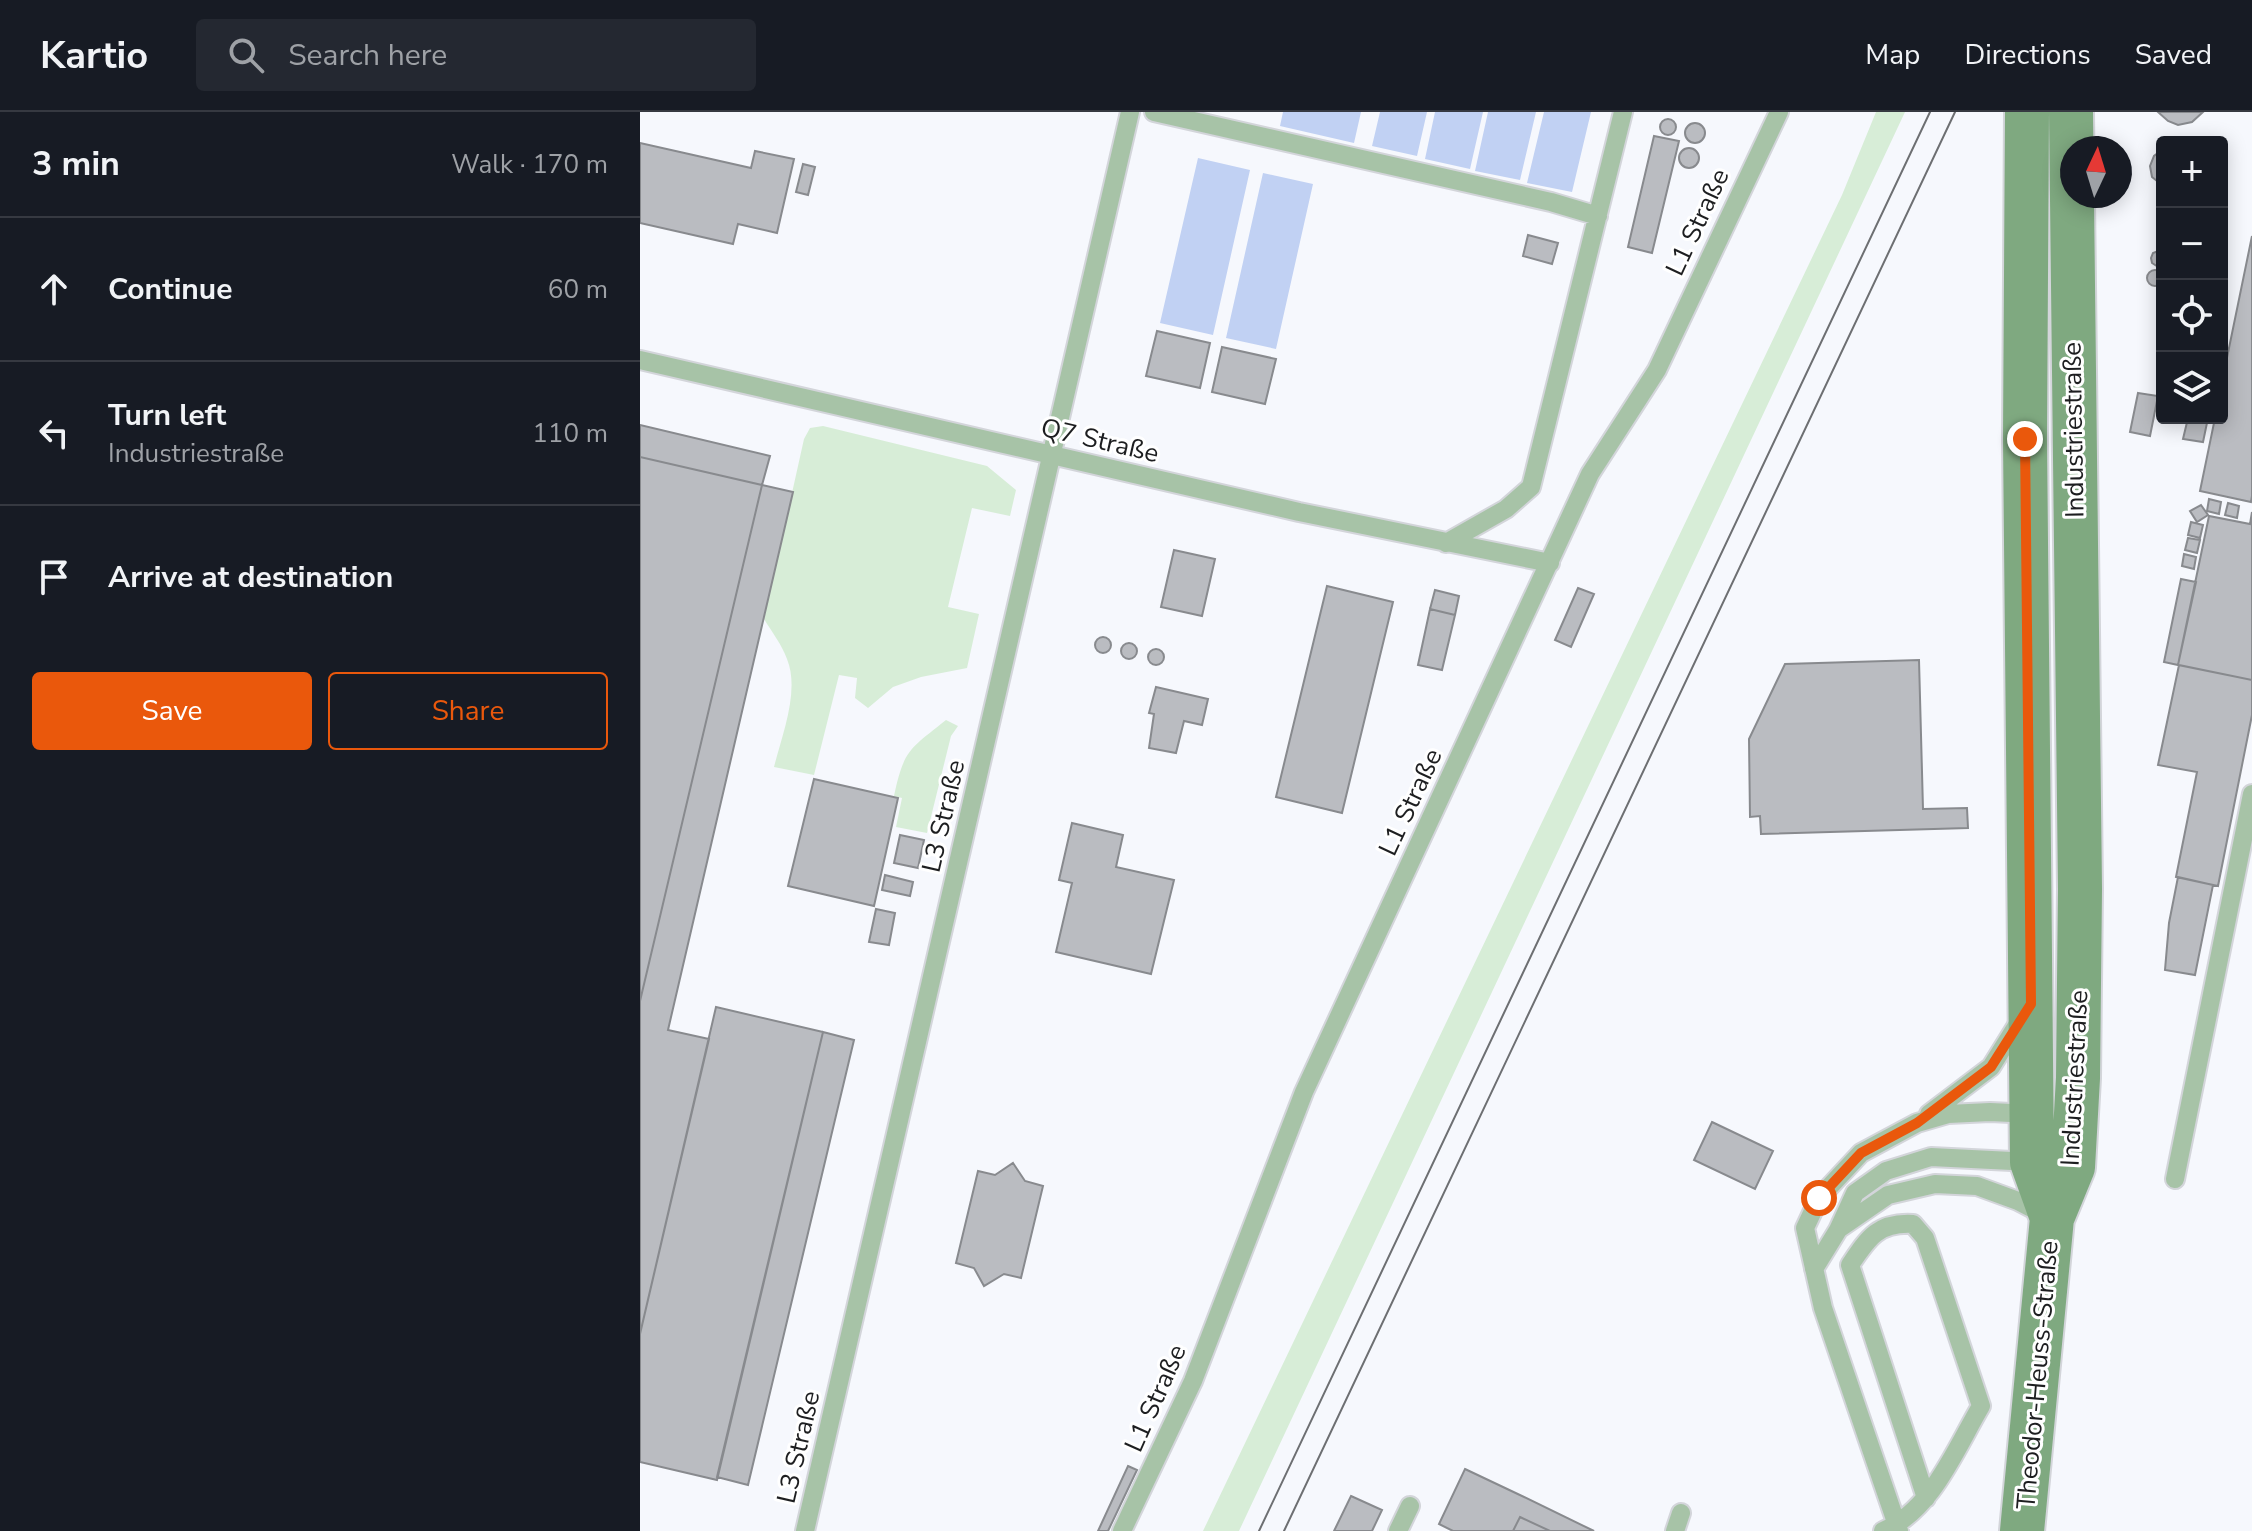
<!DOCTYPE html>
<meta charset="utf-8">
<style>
body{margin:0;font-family:"Nunito Sans",sans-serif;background:#242831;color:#f1f3f6}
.controls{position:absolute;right:24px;top:24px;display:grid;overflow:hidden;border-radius:8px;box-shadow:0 4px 20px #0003}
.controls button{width:72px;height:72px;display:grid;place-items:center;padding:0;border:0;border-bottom:2px solid #363941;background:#171b24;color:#f1f3f6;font:40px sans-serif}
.compass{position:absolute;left:1420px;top:24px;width:72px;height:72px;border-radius:50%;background:#171b24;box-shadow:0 4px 20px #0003;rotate:4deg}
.stop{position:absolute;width:24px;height:24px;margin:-18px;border:6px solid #ea580c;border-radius:50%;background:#fff}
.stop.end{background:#ea580c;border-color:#fff;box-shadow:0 2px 8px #0008}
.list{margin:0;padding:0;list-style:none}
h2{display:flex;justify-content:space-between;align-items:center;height:104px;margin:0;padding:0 32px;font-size:34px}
h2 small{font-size:26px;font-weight:400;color:#9ea1a6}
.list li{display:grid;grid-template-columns:52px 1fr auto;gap:24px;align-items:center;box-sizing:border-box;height:144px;padding:0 32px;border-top:2px solid #363941}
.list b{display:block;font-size:30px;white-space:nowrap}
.list p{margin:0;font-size:26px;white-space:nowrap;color:#9ea1a6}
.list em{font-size:26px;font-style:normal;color:#9ea1a6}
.actions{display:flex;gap:16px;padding:24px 32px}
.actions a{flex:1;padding:18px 0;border:2px solid #ea580c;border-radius:8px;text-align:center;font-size:28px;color:#ea580c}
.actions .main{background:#ea580c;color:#fff}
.icon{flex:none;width:44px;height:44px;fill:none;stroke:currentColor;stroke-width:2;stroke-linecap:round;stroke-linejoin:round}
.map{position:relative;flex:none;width:1612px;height:1419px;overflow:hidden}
header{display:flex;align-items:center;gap:48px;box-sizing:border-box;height:112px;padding:0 40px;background:#171b24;border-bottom:2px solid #363941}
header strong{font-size:38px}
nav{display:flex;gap:44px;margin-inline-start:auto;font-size:28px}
.search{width:560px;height:72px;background:#242831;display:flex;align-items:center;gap:20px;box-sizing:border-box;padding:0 28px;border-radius:8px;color:#9ea1a6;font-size:30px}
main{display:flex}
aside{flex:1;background:#171b24}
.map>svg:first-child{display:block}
.green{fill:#d7edd7}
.water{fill:#c1d1f3}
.building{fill:#babcc1;stroke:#888a8e;stroke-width:2}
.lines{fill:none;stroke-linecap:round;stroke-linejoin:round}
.service-casing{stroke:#d3d5da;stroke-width:22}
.secondary-casing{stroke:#d3d5da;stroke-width:48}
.service{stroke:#a7c3a7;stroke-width:18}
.secondary{stroke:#7fa980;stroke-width:44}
.tram{stroke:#6d6f72;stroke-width:2}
.route{stroke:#ea580c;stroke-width:10}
.labels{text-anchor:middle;stroke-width:6;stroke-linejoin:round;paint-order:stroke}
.street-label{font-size:26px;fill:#1d1e20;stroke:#fff}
</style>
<header>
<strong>Kartio</strong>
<div class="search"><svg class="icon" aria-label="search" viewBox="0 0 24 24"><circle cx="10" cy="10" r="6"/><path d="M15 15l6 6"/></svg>Search here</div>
<nav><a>Map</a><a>Directions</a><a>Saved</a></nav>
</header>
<main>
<aside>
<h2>3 min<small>Walk · 170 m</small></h2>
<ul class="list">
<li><svg class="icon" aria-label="ahead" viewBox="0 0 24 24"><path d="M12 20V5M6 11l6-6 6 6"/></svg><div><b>Continue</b></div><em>60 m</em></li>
<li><svg class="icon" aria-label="left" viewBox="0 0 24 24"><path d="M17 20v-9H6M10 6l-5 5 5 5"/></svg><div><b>Turn left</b><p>Industriestraße</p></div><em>110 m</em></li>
<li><svg class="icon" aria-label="arrive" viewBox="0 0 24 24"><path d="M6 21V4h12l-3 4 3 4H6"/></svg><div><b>Arrive at destination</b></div></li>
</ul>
<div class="actions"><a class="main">Save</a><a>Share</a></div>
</aside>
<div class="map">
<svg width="1612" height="1419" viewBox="0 0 1612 1419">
<rect width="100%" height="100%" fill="#f6f8fd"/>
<!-- green -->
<path class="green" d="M 1236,0 L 1265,0 L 599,1419 L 563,1419 L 1202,83 Z
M 183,314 L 347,354 L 376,378 L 370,404 L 332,396 L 308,495 L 339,502 L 327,556 L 281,565 L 253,575 L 228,596 L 215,586 L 217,566 L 199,563 L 174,663 L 134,655 C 142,623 160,579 147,547 C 142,533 132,520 124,507 L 164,327 L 170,316 Z
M 306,608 L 318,614 L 311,624 L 287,721 L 256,715 L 262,686 L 254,684 C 264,637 270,637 306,608 Z"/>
<!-- water -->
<path class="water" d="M 643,0 L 721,0 L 714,31 L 640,14 Z
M 740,0 L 787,0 L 777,44 L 732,34 Z
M 795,0 L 843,0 L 830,57 L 785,47 Z
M 848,0 L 896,0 L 880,68 L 835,59 Z
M 904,0 L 951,0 L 932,80 L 887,71 Z
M 558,46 L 610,58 L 573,223 L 520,211 Z
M 623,61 L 673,72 L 636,237 L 586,226 Z"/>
<!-- building -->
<path class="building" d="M 1518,0 L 1563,0 L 1552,10 L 1538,13 L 1528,9 Z
M1020 15a8 8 0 1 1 16 0a8 8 0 1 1-16 0Z
M1045 21a10 10 0 1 1 20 0a10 10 0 1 1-20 0Z
M 1014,24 L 1039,29 L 1012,141 L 988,135 Z
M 0,31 L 111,56 L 115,39 L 154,47 L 137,121 L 98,112 L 93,132 L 0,111 Z
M1039 46a10 10 0 1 1 20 0a10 10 0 1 1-20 0Z
M 1522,38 L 1522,73 L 1512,65 L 1510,54 L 1514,44 Z
M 163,52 L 175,55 L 168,83 L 156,80 Z
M 888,123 L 918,131 L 912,152 L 883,144 Z
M 1612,124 L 1612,384 L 1611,390 L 1560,379 L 1575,306 L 1582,306 L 1582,270 Z
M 1521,138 L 1522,155 L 1520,156 L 1512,151 L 1511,146 L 1513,141 Z
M1507 166a8 8 0 1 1 16 0a8 8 0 1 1-16 0Z
M 517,219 L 570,231 L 560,276 L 506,264 Z
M 582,235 L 636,247 L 625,292 L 572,280 Z
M 1498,281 L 1518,284 L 1510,324 L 1490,320 Z
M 1548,306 L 1568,306 L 1563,330 L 1543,327 Z
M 0,313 L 130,344 L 122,373 L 0,345 Z
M 0,345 L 122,373 L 0,889 Z
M 122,373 L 153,380 L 28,918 L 69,927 L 0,1222 L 0,889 Z
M 1569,387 L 1581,390 L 1579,402 L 1567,399 Z
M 1588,391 L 1599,394 L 1597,406 L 1585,403 Z
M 1561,393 L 1568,403 L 1557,410 L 1550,399 Z
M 1612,400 L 1612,568 L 1538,553 L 1569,404 L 1610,412 Z
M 1551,410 L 1563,413 L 1560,426 L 1548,423 Z
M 1548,426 L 1560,428 L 1557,441 L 1545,438 Z
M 534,438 L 575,447 L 562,504 L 521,495 Z
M 1544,442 L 1556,445 L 1554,457 L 1542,454 Z
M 1541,467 L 1556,470 L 1538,553 L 1524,550 Z
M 687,474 L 753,490 L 702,701 L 636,685 Z
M 938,476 L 954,482 L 931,535 L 915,528 Z
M 795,478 L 819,484 L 815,503 L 790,497 Z
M 790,497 L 815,503 L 802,558 L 778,553 Z
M455 533a8 8 0 1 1 16 0a8 8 0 1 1-16 0Z
M481 539a8 8 0 1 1 16 0a8 8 0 1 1-16 0Z
M508 545a8 8 0 1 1 16 0a8 8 0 1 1-16 0Z
M 1279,548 L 1283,697 L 1327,696 L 1328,716 L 1121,722 L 1120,704 L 1110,705 L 1109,627 L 1145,552 Z
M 1539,553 L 1612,568 L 1612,603 L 1578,774 L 1536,765 L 1557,660 L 1518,653 Z
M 516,575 L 568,587 L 562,613 L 544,609 L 536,641 L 509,636 L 514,602 L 509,601 Z
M 174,667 L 258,686 L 234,794 L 148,774 Z
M 432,711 L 483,723 L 476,755 L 534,768 L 511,862 L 416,840 L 432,771 L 419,768 Z
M 260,723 L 284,728 L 278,756 L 254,751 Z
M 245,763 L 273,770 L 270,784 L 242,778 Z
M 1538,765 L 1573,773 L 1555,863 L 1525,858 L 1529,811 Z
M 236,797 L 255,801 L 249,833 L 229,830 Z
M 76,895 L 183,920 L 77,1368 L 0,1350 L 0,1222 Z
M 183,920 L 214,928 L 108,1373 L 77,1365 Z
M 1072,1010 L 1133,1039 L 1115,1077 L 1054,1048 Z
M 373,1051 L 385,1069 L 403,1074 L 381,1166 L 364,1162 L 344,1174 L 334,1156 L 316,1151 L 338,1059 L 355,1063 Z
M 488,1354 L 497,1358 L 468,1419 L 458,1419 Z
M 825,1357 L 882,1384 L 954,1419 L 910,1419 L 880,1405 L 873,1419 L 813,1419 L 799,1412 Z
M 711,1384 L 742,1398 L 732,1419 L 694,1419 Z
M 880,1405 L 910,1419 L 873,1419 Z"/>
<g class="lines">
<!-- service casing -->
<g class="service-casing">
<path id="service" d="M 514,0 L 911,90 L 958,104
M 0,248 L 659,400 L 910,451
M 806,431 L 866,397 L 891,375 L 983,0
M 1289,1002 L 1351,955 L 1381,907
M 1535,1067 L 1612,682
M 1200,1116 L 1248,1083 L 1295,1072 L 1337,1074 L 1378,1089 L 1405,1103
M 1174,1157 L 1198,1118 L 1215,1081 L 1246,1059 L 1291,1045 L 1392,1050
M 165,1419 L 490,0
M 482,1419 L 553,1269 L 664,980 L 950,362 L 1017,258 L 1139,0
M 758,1419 L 770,1394
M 1035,1419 L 1041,1401
M 1243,1419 C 1292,1398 1315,1338 1341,1294 L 1285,1126 L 1273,1112 C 1238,1110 1228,1126 1210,1153 L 1286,1386
M 1259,1419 L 1183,1196 L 1165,1116 L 1179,1086 L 1221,1041 L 1277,1011 L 1308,1002 L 1350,1000 L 1393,1002"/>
</g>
<!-- secondary casing -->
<g class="secondary-casing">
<path id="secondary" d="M 1387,0 L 1385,327 L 1392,1050 L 1412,1106
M 1382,1419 L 1412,1106 L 1433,1055 L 1438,966 L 1440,777 L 1431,0"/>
</g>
<!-- service -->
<use href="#service" class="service"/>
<!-- secondary -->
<use href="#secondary" class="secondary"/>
<!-- tram -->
<path class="tram" d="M 619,1419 L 1290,0
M 644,1419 L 1315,0"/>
</g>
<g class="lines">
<!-- route -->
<path class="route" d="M 1179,1086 L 1221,1041 L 1277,1011 L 1351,955 L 1391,892 L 1385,327"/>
</g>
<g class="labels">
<!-- street labels -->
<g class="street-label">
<text transform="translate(1057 110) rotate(-65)" y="9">L1 Straße</text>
<text transform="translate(1433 318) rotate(-91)" y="9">Industriestraße</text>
<text transform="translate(460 328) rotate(13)" y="9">Q7 Straße</text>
<text transform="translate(770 690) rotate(-65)" y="9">L1 Straße</text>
<text transform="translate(303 704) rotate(-77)" y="9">L3 Straße</text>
<text transform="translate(1434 966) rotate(-87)" y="9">Industriestraße</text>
<text transform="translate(1397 1263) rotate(-85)" y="9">Theodor-Heuss-Straße</text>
<text transform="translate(515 1286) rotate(-66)" y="9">L1 Straße</text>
<text transform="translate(158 1335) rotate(-77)" y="9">L3 Straße</text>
</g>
</g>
</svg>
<div class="controls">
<button>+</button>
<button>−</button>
<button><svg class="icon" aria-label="locate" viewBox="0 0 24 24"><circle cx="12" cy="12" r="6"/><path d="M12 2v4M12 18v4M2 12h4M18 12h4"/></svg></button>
<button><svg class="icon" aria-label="layers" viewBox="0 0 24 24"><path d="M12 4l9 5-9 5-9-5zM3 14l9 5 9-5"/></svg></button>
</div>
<svg class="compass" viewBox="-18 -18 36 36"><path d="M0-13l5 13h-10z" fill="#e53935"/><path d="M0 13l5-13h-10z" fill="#9ea1a6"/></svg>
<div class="stop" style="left:1179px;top:1086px"></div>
<div class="stop end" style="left:1385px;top:327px"></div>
</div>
</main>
